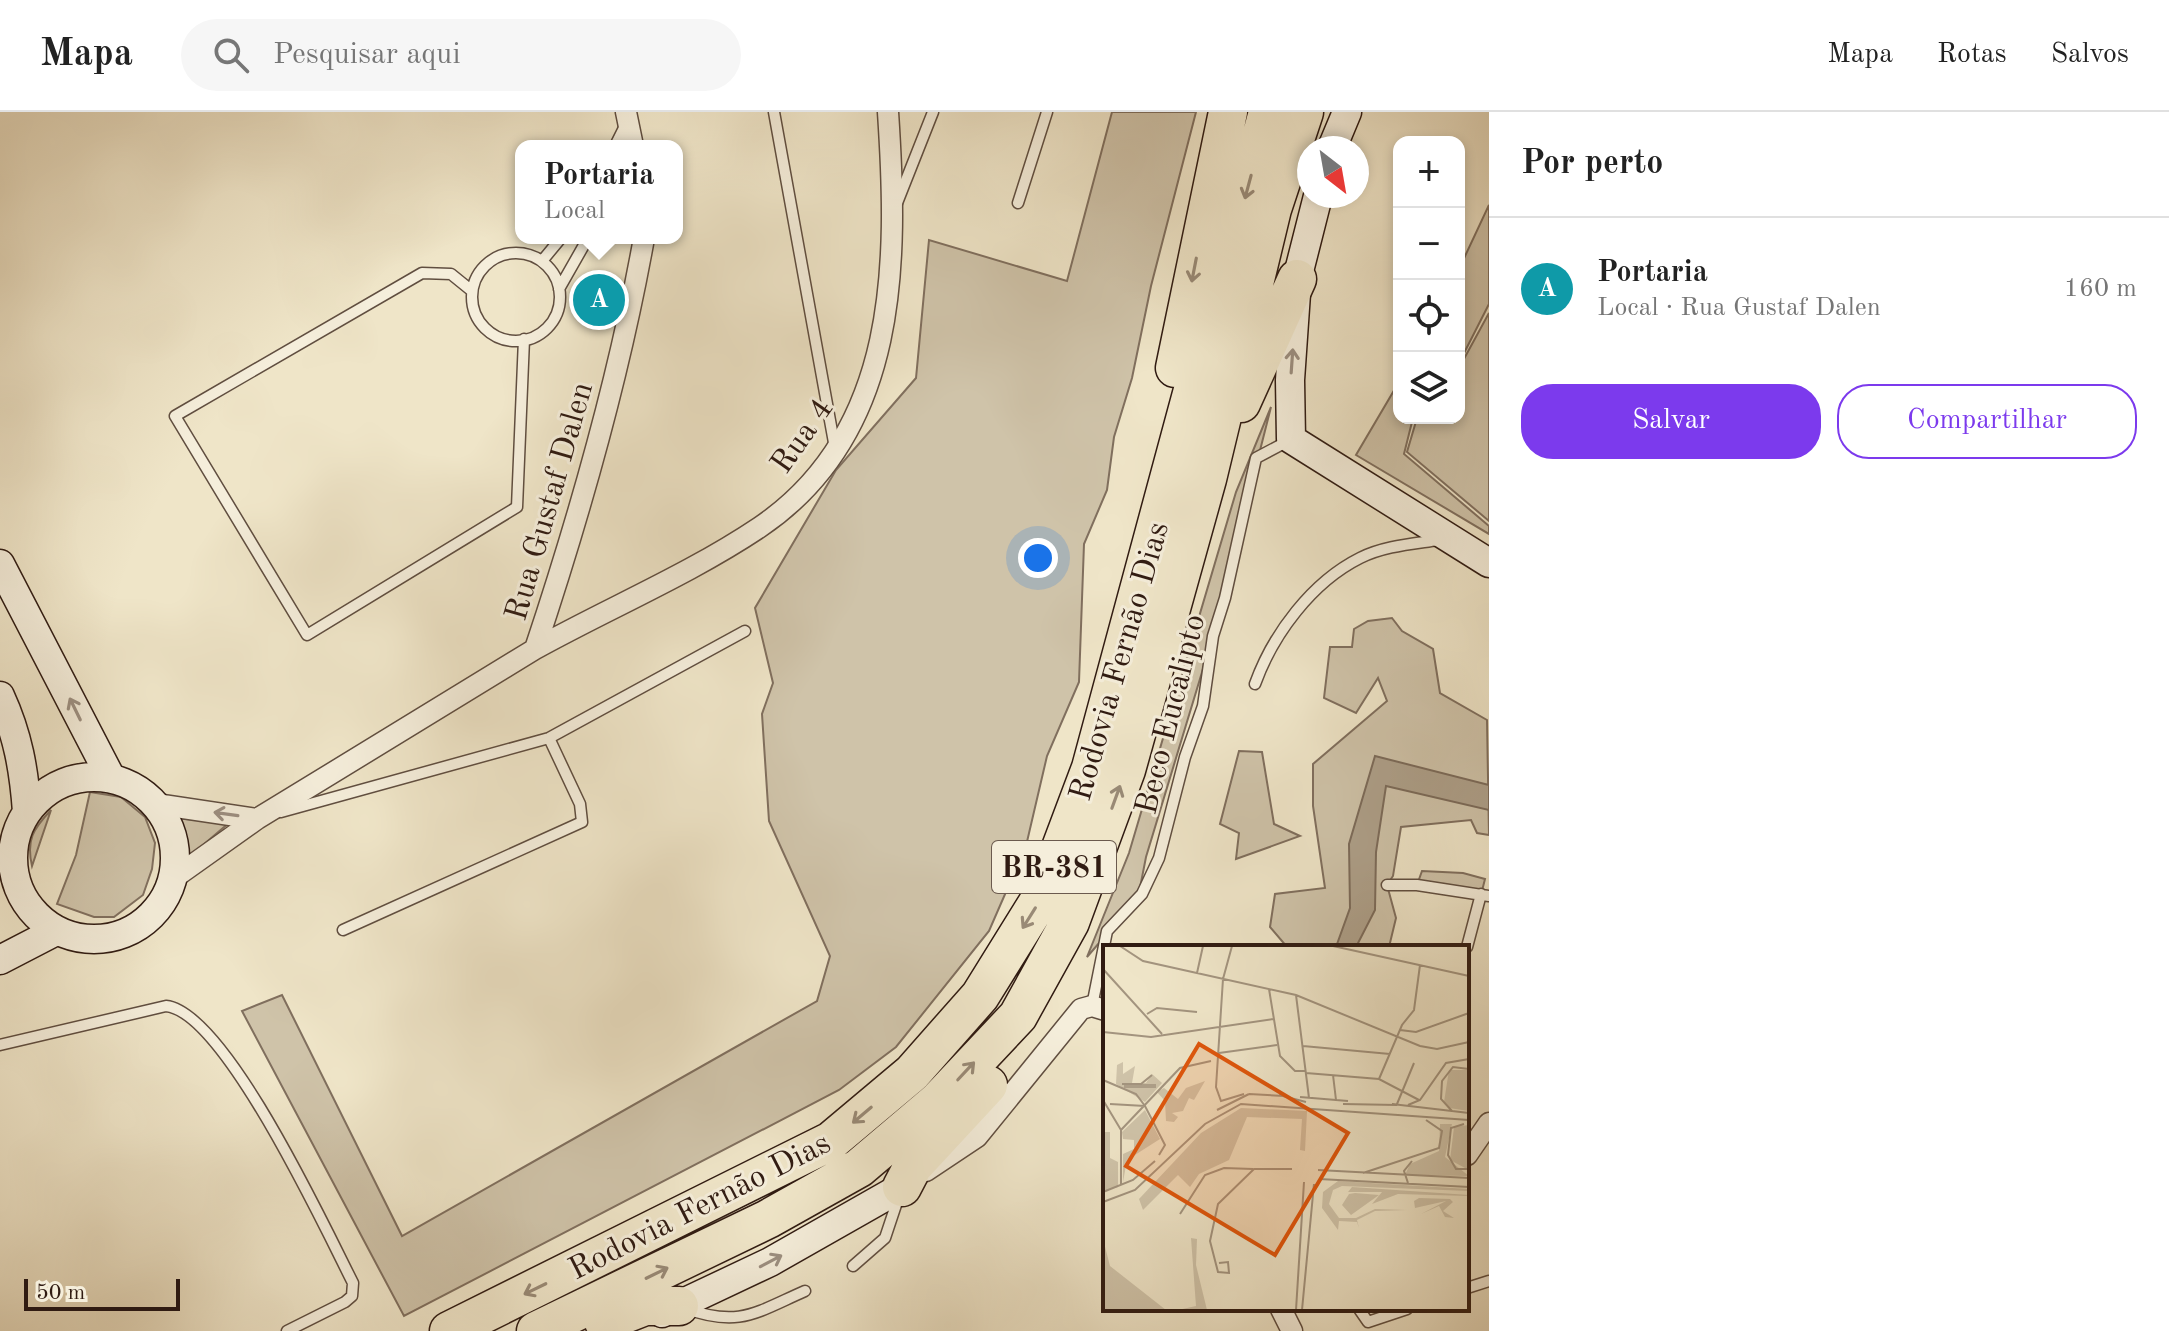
<!DOCTYPE html>
<html lang="pt">
<meta charset="utf-8">
<style>
body{margin:0;font-family:"Old Standard TT",serif;background:#f6f6f6;color:#222}
.controls{position:absolute;right:24px;top:24px;display:grid;overflow:hidden;border-radius:16px;box-shadow:0 4px 12px #0003}
.controls button{width:72px;height:72px;display:grid;place-items:center;padding:0;border:0;border-bottom:2px solid #e0e0e0;background:#fff;color:#222;font:40px sans-serif}
.compass{position:absolute;left:1297px;top:24px;width:72px;height:72px;border-radius:50%;background:#fff;box-shadow:0 4px 12px #0003;rotate:149deg}
.scale{position:absolute;left:24px;bottom:20px;width:156px;box-sizing:border-box;padding-left:8px;border:4px solid #301b12;border-top:0;font-size:22px;line-height:28px;white-space:nowrap;color:#301b12;-webkit-text-stroke:6px #f5eedb;paint-order:stroke}
.you{position:absolute;left:1038px;top:446px;width:28px;height:28px;margin:-20px;border:6px solid #fff;border-radius:50%;background:#1a73e8;box-shadow:0 0 0 12px #1a73e833}
.badge{display:grid;place-items:center;width:52px;height:52px;border-radius:50%;background:#7c3aed;color:#fff;font-size:26px;font-weight:700}
.pin{position:absolute;translate:-50% -50%;border:4px solid #fff;box-shadow:0 2px 8px #0006}
.popup{position:absolute;left:515px;top:28px;width:168px;height:104px;box-sizing:border-box;display:grid;place-content:center;border-radius:16px;background:#fff;filter:drop-shadow(0 2px 6px #0005);font-size:26px;white-space:nowrap;color:#767676}
.popup b{font-size:30px;color:#222}
.popup::after{content:'';position:absolute;left:50%;top:100%;margin-left:-16px;border:16px solid transparent;border-top-color:#fff}
.list{margin:0;padding:0;list-style:none}
h2{display:flex;justify-content:space-between;align-items:center;height:104px;margin:0;padding:0 32px;font-size:34px}
h2 small{font-size:26px;font-weight:400;color:#767676}
.list li{display:grid;grid-template-columns:52px 1fr auto;gap:24px;align-items:center;box-sizing:border-box;height:144px;padding:0 32px;border-top:2px solid #e0e0e0}
.list b{display:block;font-size:30px;white-space:nowrap}
.list p{margin:0;font-size:26px;white-space:nowrap;color:#767676}
.list em{font-size:26px;font-style:normal;color:#767676}
.actions{display:flex;gap:16px;padding:24px 32px}
.actions a{flex:1;padding:18px 0;border:2px solid #7c3aed;border-radius:32px;text-align:center;font-size:28px;color:#7c3aed}
.actions .main{background:#7c3aed;color:#fff}
.icon{flex:none;width:44px;height:44px;fill:none;stroke:currentColor;stroke-width:2;stroke-linecap:round;stroke-linejoin:round}
.map{position:relative;flex:none;width:1489px;height:1219px;overflow:hidden}
header{display:flex;align-items:center;gap:48px;box-sizing:border-box;height:112px;padding:0 40px;background:#fff;border-bottom:2px solid #e0e0e0}
header strong{font-size:38px}
nav{display:flex;gap:44px;margin-inline-start:auto;font-size:28px}
.search{width:560px;height:72px;background:#f6f6f6;display:flex;align-items:center;gap:20px;box-sizing:border-box;padding:0 28px;border-radius:44px;color:#767676;font-size:30px}
main{display:flex}
aside{flex:1;background:#fff}
.map>svg:first-child{display:block}
.green{fill:#cfc3a9;stroke:#806f5e;stroke-width:2}
.water{fill:#aea08a;stroke:#7c6b5a;stroke-width:2}
.lines{fill:none;stroke-linecap:round;stroke-linejoin:round}
.lane-casing{stroke:#604e40;stroke-width:13}
.street-casing{stroke:#604e40;stroke-width:23}
.secondary-casing{stroke:#301b12;stroke-width:31}
.highway-casing{stroke:#301b12;stroke-width:41}
.lane{stroke:#f5eedb;stroke-width:10}
.street{stroke:#f5eedb;stroke-width:20}
.secondary{stroke:#f5eedb;stroke-width:28}
.highway{stroke:#efe5c8;stroke-width:38}
.oneway{stroke:#998a76}
.oneway2{stroke:#9c8f81}
.labels{text-anchor:middle;stroke-width:6;stroke-linejoin:round;paint-order:stroke}
.shield{fill:#f5eedb;stroke:#6b5a4e;stroke-width:2}
.shield-label{font-size:30px;font-weight:bold;fill:#301b12}
.street-label{font-size:32px;fill:#301b12;stroke:#f5eedb}
.inset-river{fill:none;stroke:#aea08a;stroke-width:4}
.inset-road{fill:none;stroke:#a3947f;stroke-width:2}
.view{fill:#df560c;fill-opacity:0.15;stroke:#df560c;stroke-width:4}
.inset-edge{fill:none;stroke:#301b12;stroke-width:4}
</style>
<header>
<strong>Mapa</strong>
<div class="search"><svg class="icon" aria-label="search" viewBox="0 0 24 24"><circle cx="10" cy="10" r="6"/><path d="M15 15l6 6"/></svg>Pesquisar aqui</div>
<nav><a>Mapa</a><a>Rotas</a><a>Salvos</a></nav>
</header>
<main>
<div class="map">
<svg width="1489" height="1219" viewBox="0 0 1489 1219">
<rect width="100%" height="100%" fill="#efe5c8"/>
<filter id="stains"><feTurbulence type="fractalNoise" baseFrequency=".0025" numOctaves="4"/><feColorMatrix values="0 0 0 0 .2 0 0 0 0 .09 0 0 0 0 .02 0 0 0 .5 -.17"/></filter>
<radialGradient id="worn" r=".72"><stop offset=".6" stop-color="#630" stop-opacity="0"/><stop offset="1" stop-color="#630" stop-opacity=".3"/></radialGradient>
<!-- green -->
<path class="green" d="M 1112,0 L 1196,0 L 1151,174 L 1132,266 L 1114,325 L 1107,378 L 1084,432 L 1079,570 L 1047,644 L 1026,734 L 989,819 L 896,935 L 839,978 L 404,1204 L 242,899 L 282,883 L 402,1124 L 817,889 L 830,844 L 769,709 L 762,602 L 773,571 L 755,496 L 836,358 L 916,266 L 929,128 L 1067,169 Z
M 1489,93 L 1489,192 L 1459,251 L 1459,157 Z
M 1489,201 L 1489,409 L 1407,340 L 1417,306 L 1459,306 L 1459,256 Z
M 1399,270 L 1399,306 L 1413,306 L 1404,342 L 1489,414 L 1489,422 L 1356,343 Z
M 1271,295 L 1213,524 L 1146,745 L 1138,786 L 1087,845 L 1129,741 L 1236,380 Z
M 1392,506 L 1402,519 L 1433,537 L 1440,581 L 1487,608 L 1489,723 L 1477,721 L 1471,708 L 1401,715 L 1393,764 L 1387,773 L 1396,806 L 1389,835 L 1287,835 L 1270,815 L 1275,782 L 1325,776 L 1313,694 L 1313,652 L 1387,589 L 1378,566 L 1356,601 L 1324,586 L 1330,535 L 1352,535 L 1354,517 L 1368,509 Z
M 1239,639 L 1262,640 L 1274,712 L 1300,724 L 1236,747 L 1239,721 L 1220,712 Z
M 90,680 L 121,685 L 145,705 L 155,731 L 152,757 L 143,783 L 114,805 L 94,805 L 57,792 L 76,743 Z
M 51,698 L 32,754 C 26,728 33,717 51,698 Z
M 171,706 L 230,710 L 189,745 Z
M 1422,759 L 1463,761 L 1485,767 L 1482,779 L 1417,773 Z"/>
<!-- water -->
<path class="water" d="M 1375,644 L 1489,673 L 1489,698 L 1386,674 L 1376,740 L 1375,798 L 1356,835 L 1336,835 L 1350,796 L 1349,732 Z"/>
<g class="lines">
<!-- lane casing -->
<g class="lane-casing">
<path id="lane" d="M 774,0 L 835,336
M 615,34 L 625,14
M 897,91 L 933,0
M 1018,91 L 1047,0
M472 185a44 44 0 1 1 88 0a44 44 0 1 1-88 0Z
M 542,149 L 561,126
M 559,177 L 588,126
M 472,179 L 451,162 L 422,161 L 175,304 L 307,523 L 517,395 L 524,227
M 1255,572 C 1273,522 1312,470 1360,446 C 1384,434 1412,432 1438,428
M 281,700 L 549,626 L 745,519
M 1387,773 L 1417,773 L 1489,784
M 343,818 L 582,710 L 580,692 L 549,626
M 1467,835 L 1481,782
M 1092,894 L 1107,819 L 1142,782 L 1159,746 L 1185,645 L 1203,594 L 1213,524 L 1225,486 L 1256,346 L 1290,328
M 0,933 L 166,894 C 225,900 325,1116 353,1171 L 352,1184 L 345,1190 L 287,1219
M 853,1154 L 885,1126 L 899,1084
M 1467,1176 L 1489,1169
M 684,1196 C 739,1216 755,1201 805,1179
M 1359,1197 L 1368,1210 L 1407,1197"/>
</g>
<!-- street casing -->
<g class="street-casing">
<path id="street" d="M 626,0 L 633,34
M 535,537 C 609,496 690,462 760,415 C 900,320 898,150 888,0
M 156,692 L 257,707 L 174,766
M 257,707 L 535,537 C 580,402 619,266 644,126
M 1467,1043 L 1489,1011
M 926,1059 L 977,1025 L 1081,897 L 1092,894 L 1105,898
M 1281,1197 L 1292,1219"/>
</g>
<!-- secondary casing -->
<g class="secondary-casing">
<path id="secondary" d="M 1332,36 L 1347,0
M 1318,84 L 1297,167 L 1290,268 L 1291,327 L 1489,451
M 0,452 L 111,666
M 0,584 C 18,623 24,658 27,700
M13 746a81 81 0 1 1 162 0a81 81 0 1 1-162 0Z
M 0,848 L 56,819
M 662,1201 L 770,1150 L 902,1075"/>
</g>
<!-- highway casing -->
<g class="highway-casing">
<path id="highway" d="M 1175,256 L 1228,0
M 1241,291 L 1297,167
M 902,1075 L 913,1054 L 988,973
M 604,1210 L 645,1194 L 679,1194
M 449,1219 L 831,1029 L 912,961 L 980,884 L 1044,781 L 1091,656 L 1268,0
M 536,1219 L 768,1107 L 859,1056 L 938,989 L 1018,904 L 1070,810 L 1126,658 L 1207,367 L 1272,97 L 1304,0"/>
</g>
<!-- lane -->
<use href="#lane" class="lane"/>
<!-- street -->
<use href="#street" class="street"/>
<!-- secondary -->
<use href="#secondary" class="secondary"/>
<!-- highway -->
<use href="#highway" class="highway"/>
</g>
<!-- one-way arrows -->
<defs><path id="oneway-shaft" d="M-6 0H5M1.5-3L5.5 0L1.5 3" fill="none" stroke-width="1.6" stroke-linecap="round" stroke-linejoin="round" transform="scale(2)"/></defs>
<g class="oneway">
<use href="#oneway-shaft" transform="translate(1248 75) rotate(105)"/>
<use href="#oneway-shaft" transform="translate(1194 158) rotate(101)"/>
<use href="#oneway-shaft" transform="translate(1116 685) rotate(-70)"/>
<use href="#oneway-shaft" transform="translate(1029 806) rotate(122)"/>
<use href="#oneway-shaft" transform="translate(966 959) rotate(-47)"/>
<use href="#oneway-shaft" transform="translate(862 1003) rotate(140)"/>
<use href="#oneway-shaft" transform="translate(657 1161) rotate(-26)"/>
<use href="#oneway-shaft" transform="translate(535 1177) rotate(154)"/>
</g>
<g class="oneway2">
<use href="#oneway-shaft" transform="translate(1292 249) rotate(-86)"/>
<use href="#oneway-shaft" transform="translate(75 597) rotate(-116)"/>
<use href="#oneway-shaft" transform="translate(226 702) rotate(-172)"/>
<use href="#oneway-shaft" transform="translate(771 1149) rotate(-28)"/>
</g>
<g class="labels">
<!-- shield labels -->
<rect class="shield" x="992" y="729" width="124" height="52" rx="6"/>
<g class="shield-label">
<text x="1054" y="765">BR-381</text>
</g>
<!-- street labels -->
<g class="street-label">
<text transform="translate(801 323) rotate(-55)" y="11">Rua 4</text>
<text transform="translate(548 389) rotate(-74)" y="11">Rua Gustaf Dalen</text>
<text transform="translate(1118 549) rotate(-74)" y="11">Rodovia Fernão Dias</text>
<text transform="translate(1169 602) rotate(-76)" y="11">Beco Eucalipto</text>
<text transform="translate(699 1093) rotate(-27)" y="11">Rodovia Fernão Dias</text>
</g>
</g>
<!-- overview -->
<g transform="translate(1103 833)">
<rect width="366" height="366" fill="#efe5c8"/>
<path d="M 20,117 L 20,129 L 32,121 L 29,138 L 43,138 L 49,129 L 59,138 L 42,157 L 13,139 L 14,120 ZM 346,125 L 366,125 L 366,166 L 346,163 L 341,157 ZM 102,136 L 91,155 L 86,153 L 80,166 L 69,168 L 75,172 L 71,177 L 63,176 L 62,156 L 54,147 L 61,143 L 75,154 L 83,143 ZM 138,163 L 204,166 L 202,206 L 197,205 L 199,174 L 144,172 L 126,215 L 96,229 L 87,242 L 75,230 L 40,265 L 36,254 L 98,188 ZM 42,165 L 57,194 L 24,215 L 20,237 L 20,209 L 31,204 L 31,195 L 20,194 L 19,187 ZM 337,179 L 349,179 L 342,212 L 366,231 L 302,230 L 307,219 L 336,206 ZM 366,180 L 366,223 L 364,224 L 347,215 L 351,182 ZM 0,187 L 7,187 L 7,213 L 15,217 L 15,242 L 0,246 ZM 235,236 L 366,244 L 366,246 L 239,241 L 230,245 L 226,259 L 236,273 L 253,273 L 272,264 L 304,265 L 272,266 L 254,275 L 256,283 L 254,277 L 236,276 L 235,285 L 219,263 L 220,247 ZM 249,242 L 366,250 L 366,251 L 295,249 L 269,259 L 279,247 L 245,247 ZM 246,249 L 252,248 L 276,250 L 248,270 L 239,260 ZM 316,253 L 347,254 L 350,257 L 340,266 L 351,273 L 342,272 L 336,261 L 318,269 L 343,256 L 312,263 L 311,256 ZM 88,293 L 94,294 L 93,320 L 104,365 L 75,365 L 93,361 ZM 0,294 L 7,321 L 63,365 L 0,365 Z" fill="#cfc3a9"/>
<path class="inset-river" d="M 21,141 L 53,141"/>
<path class="inset-road" d="M 17,1 L 40,16 L 193,50 L 317,101 L 334,104 L 366,97M 129,1 L 120,34 L 113,142 L 118,156 L 141,149M 230,1 L 366,31M 0,24 L 59,89M 94,28 L 100,1M 166,44 L 177,111 L 192,126 L 203,126M 193,50 L 206,153M 44,69 L 54,63 L 94,67M 297,85 L 313,87 L 366,68M 0,87 L 48,92 L 170,74M 200,101 L 287,109M 116,108 L 174,100M 203,128 L 276,134 L 316,155M 230,130 L 233,155M 276,134 L 299,80 L 311,65 L 317,20M 0,135 L 33,149 L 42,161 L 62,200 L 56,210M 19,139 L 38,139 L 49,130M 146,149 L 181,151M 176,150 L 203,157M 197,152 L 245,156M 0,155 L 18,185 L 18,240M 7,159 L 42,161M 240,159 L 294,160M 289,159 L 366,168M 294,159 L 311,118M 305,160 L 317,155 L 343,118 L 366,114M 114,165 L 146,149M 349,166 L 338,154 L 339,136 L 350,122 L 366,124M 361,179 L 348,183 L 345,210 L 353,224 L 366,224M 18,185 L 77,123 L 108,116M 215,225 L 366,233M 260,228 L 336,203 L 339,186 L 323,175M 216,234 L 366,242M 305,238 L 301,226 L 309,216M 0,247 L 30,235 L 52,216M 0,257 L 32,245 L 102,179 L 138,159 L 366,175M 77,269 L 102,230 L 121,223 L 150,224M 116,318 L 125,317 L 126,328 L 115,327 L 107,296 L 115,259 L 151,224 L 189,224M 193,365 L 201,237M 199,365 L 211,239"/>
<path class="view" d="M 96,99 L 245,188 L 172,310 L 23,221 Z"/>
<rect width="366" height="366" class="inset-edge"/>
</g>
<rect width="100%" height="100%" filter="url(#stains)"/>
<rect width="100%" height="100%" fill="url(#worn)"/>
</svg>
<div class="controls">
<button>+</button>
<button>−</button>
<button><svg class="icon" aria-label="locate" viewBox="0 0 24 24"><circle cx="12" cy="12" r="6"/><path d="M12 2v4M12 18v4M2 12h4M18 12h4"/></svg></button>
<button><svg class="icon" aria-label="layers" viewBox="0 0 24 24"><path d="M12 4l9 5-9 5-9-5zM3 14l9 5 9-5"/></svg></button>
</div>
<svg class="compass" viewBox="-18 -18 36 36"><path d="M0-13l5 13h-10z" fill="#e53935"/><path d="M0 13l5-13h-10z" fill="#767676"/></svg>
<div class="scale">50 m</div>
<div class="you"></div>
<div class="pin badge" style="left:599px;top:188px;background:#0f9aa8">A</div>
<div class="popup"><b>Portaria</b>Local</div>
</div>
<aside>
<h2>Por perto<small></small></h2>
<ul class="list">
<li><span class="badge" style="background:#0f9aa8">A</span><div><b>Portaria</b><p>Local · Rua Gustaf Dalen</p></div><em>160 m</em></li>
</ul>
<div class="actions"><a class="main">Salvar</a><a>Compartilhar</a></div>
</aside>
</main>
